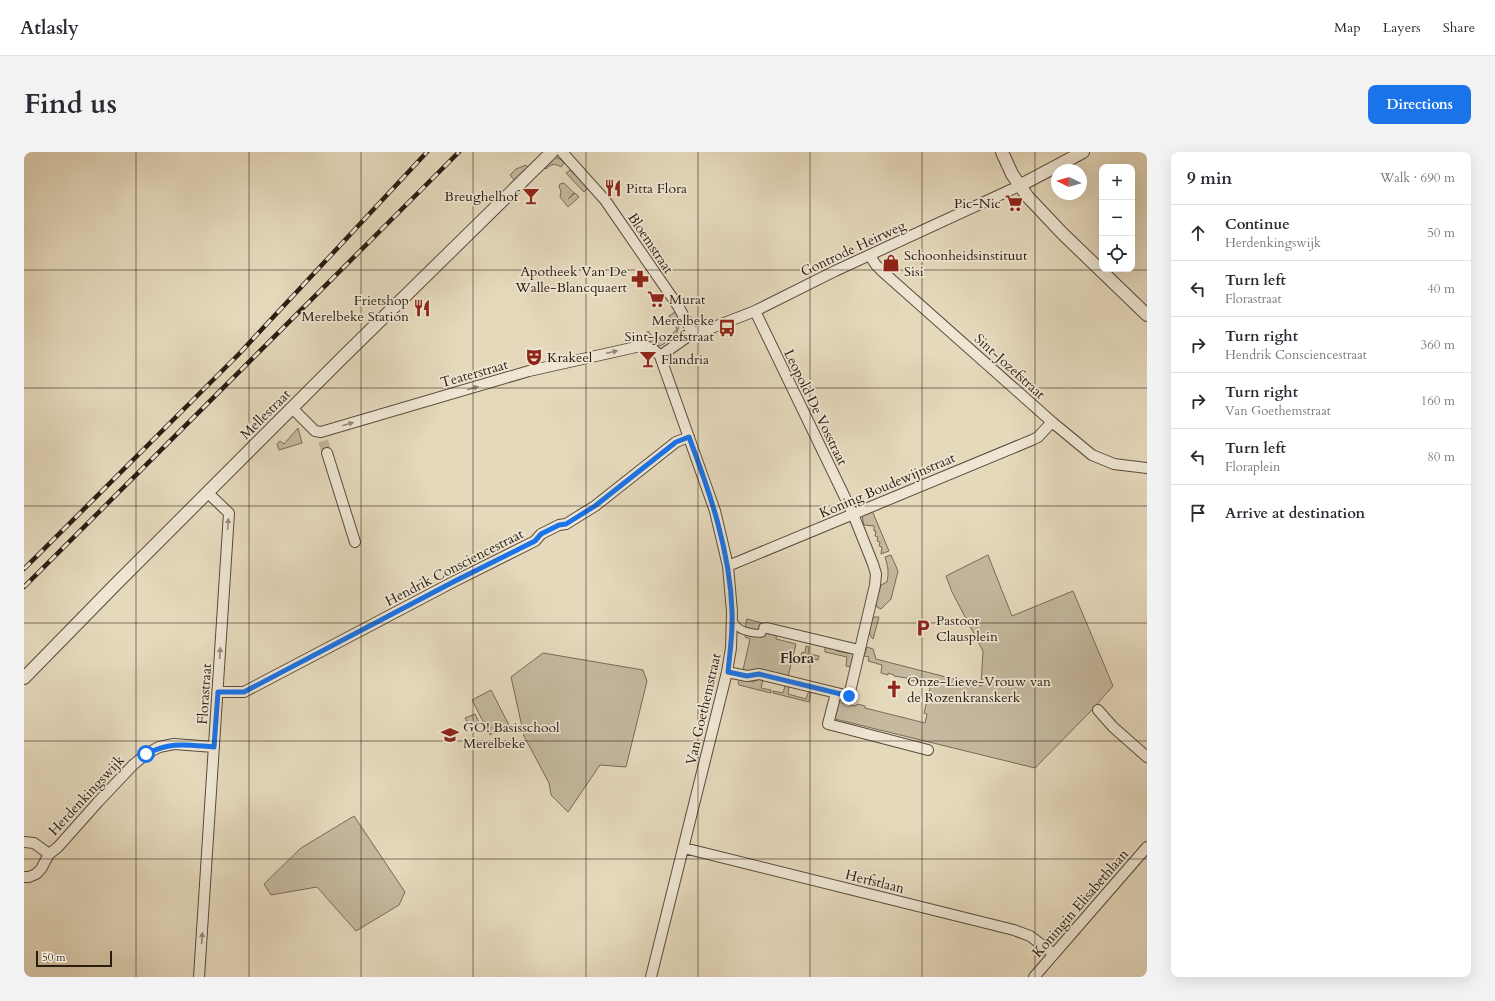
<!DOCTYPE html>
<meta charset="utf-8">
<style>
body{margin:0;font-family:Cardo,serif;background:#f2f2f3;color:#2b2b33}
.controls{position:absolute;right:12px;top:12px;display:grid;overflow:hidden;border-radius:8px;box-shadow:0 4px 16px #0002}
.controls button{width:36px;height:36px;display:grid;place-items:center;padding:0;border:0;border-bottom:1px solid #e1e1e2;background:#fff;color:#2b2b33;font:20px sans-serif}
.compass{position:absolute;left:1027px;top:12px;width:36px;height:36px;border-radius:50%;background:#fff;box-shadow:0 4px 16px #0002;rotate:275deg}
.scale{position:absolute;left:12px;bottom:10px;width:76px;box-sizing:border-box;padding-left:4px;border:2px solid #2a1c11;border-top:0;font-size:11px;line-height:14px;white-space:nowrap;color:#2a1c11;-webkit-text-stroke:3px #eee6d3;paint-order:stroke}
.stop{position:absolute;width:12px;height:12px;margin:-9px;border:3px solid #1a73e8;border-radius:50%;background:#fff}
.stop.end{background:#1a73e8;border-color:#fff;box-shadow:0 1px 4px #0008}
.list{margin:0;padding:0;list-style:none}
h2{display:flex;justify-content:space-between;align-items:center;height:52px;margin:0;padding:0 16px;font-size:17px}
h2 small{font-size:13px;font-weight:400;color:#7c7c81}
.list li{display:grid;grid-template-columns:26px 1fr auto;gap:12px;align-items:center;box-sizing:border-box;height:56px;padding:0 16px;border-top:1px solid #e1e1e2}
.list b{display:block;font-size:15px;white-space:nowrap}
.list p{margin:0;font-size:13px;white-space:nowrap;color:#7c7c81}
.list em{font-size:13px;font-style:normal;color:#7c7c81}
.icon{flex:none;width:22px;height:22px;fill:none;stroke:currentColor;stroke-width:2;stroke-linecap:round;stroke-linejoin:round}
.map{position:relative;flex:none;width:1123px;height:825px;overflow:hidden;border-radius:8px}
header{display:flex;align-items:center;gap:24px;box-sizing:border-box;height:56px;padding:0 20px;background:#fff;border-bottom:1px solid #e1e1e2}
header strong{font-size:19px}
nav{display:flex;gap:22px;margin-inline-start:auto;font-size:14px}
.intro{display:flex;align-items:center;justify-content:space-between;box-sizing:border-box;height:96px;padding:0 24px}
h1{margin:0;font-size:28px}
.button{padding:10px 18px;border-radius:8px;background:#1a73e8;color:#fff;font-size:14px;font-weight:700}
main{display:flex;gap:24px;padding:0 24px}
aside{flex:1;background:#fff;border-radius:8px;box-shadow:0 4px 16px #0002}
.map>svg:first-child{display:block}
.green{fill:#c5b99f;stroke:#786a58}
.lines{fill:none;stroke-linecap:round;stroke-linejoin:round}
.minor-tunnel{stroke:#c0b39a;stroke-width:10;stroke-dasharray:10 5;stroke-linecap:butt}
.pedestrian-casing{stroke:#594b3c;stroke-width:9}
.minor-casing{stroke:#594b3c;stroke-width:12}
.tertiary-casing{stroke:#594b3c;stroke-width:14}
.pedestrian{stroke:#eee6d3;stroke-width:7}
.minor{stroke:#eee6d3;stroke-width:10}
.tertiary{stroke:#eee6d3;stroke-width:12}
.rail-casing{stroke:#2a1c11;stroke-width:4.5}
.rail{stroke:#eee6d3;stroke-width:3;stroke-dasharray:9;stroke-linecap:butt}
.oneway{fill:#968b7c}
.route{stroke:#1a73e8;stroke-width:5}
.grid{fill:none;stroke:#2a1c11;stroke-width:1;stroke-opacity:0.55}
.labels{text-anchor:middle;stroke-width:3.5;stroke-linejoin:round;paint-order:stroke}
.poi-label{font-size:14px;fill:#2a1c11;stroke:#eee6d3;text-anchor:start}
.street-label{font-size:14px;fill:#2a1c11;stroke:#eee6d3}
.neighbourhood-label{font-size:15px;font-weight:bold;fill:#2a1c11;stroke:#eee6d3}
</style>
<header>
<strong>Atlasly</strong>
<nav><a>Map</a><a>Layers</a><a>Share</a></nav>
</header>
<div class="intro"><h1>Find us</h1><a class="button">Directions</a></div>
<main>
<div class="map">
<svg width="1123" height="825" viewBox="0 0 1123 825">
<rect width="100%" height="100%" fill="#e5d9bc"/>
<filter id="stains"><feTurbulence type="fractalNoise" baseFrequency=".005" numOctaves="4"/><feColorMatrix values="0 0 0 0 .2 0 0 0 0 .09 0 0 0 0 .02 0 0 0 .5 -.17"/></filter>
<radialGradient id="worn" r=".72"><stop offset=".6" stop-color="#630" stop-opacity="0"/><stop offset="1" stop-color="#630" stop-opacity=".3"/></radialGradient>
<!-- green -->
<path class="green" d="M 530,5 L 536,7 L 540,11 L 537,15 C 531,11 527,12 522,17 L 519,14 Z
M 502,13 L 505,16 L 491,29 L 486,23 L 492,17 Z
M 546,18 L 564,36 L 560,40 L 542,21 Z
M 540,31 L 550,41 L 544,47 L 551,41 L 555,45 L 544,55 L 536,45 L 537,40 L 535,34 L 536,32 Z
M 651,160 C 657,168 656,177 650,185 L 647,183 L 653,177 L 645,164 Z
M 624,179 L 633,191 L 640,187 L 641,191 L 636,194 L 624,189 L 622,181 Z
M 274,276 L 278,291 L 255,298 L 253,292 L 256,289 L 260,292 Z
M 847,356 L 865,399 L 857,402 L 858,395 L 855,394 L 856,390 L 853,389 L 854,385 L 851,384 L 852,379 L 850,379 L 850,374 L 840,373 L 838,363 Z
M 867,403 L 874,419 L 867,447 L 857,457 L 853,455 L 852,450 L 857,433 L 863,430 C 865,421 864,414 861,405 Z
M 964,403 L 988,464 L 1049,439 L 1089,534 L 1067,559 L 1011,616 L 811,567 L 816,547 L 818,548 L 818,551 L 832,554 L 833,552 L 841,554 L 841,556 L 901,571 L 903,562 L 900,561 L 907,532 L 891,528 L 890,529 L 883,528 L 883,526 L 870,524 L 870,523 L 864,521 L 864,523 L 857,521 L 858,513 L 844,509 L 845,505 L 840,504 L 843,495 L 849,497 L 852,507 L 957,534 L 959,499 L 928,440 L 922,424 Z
M 850,465 L 855,465 L 849,487 C 843,482 845,471 850,465 Z
M 723,467 L 738,471 L 735,479 L 721,475 Z
M 740,477 L 753,480 L 752,487 L 772,492 L 764,525 L 734,517 L 727,520 L 719,518 L 726,487 L 721,485 L 722,482 L 724,481 L 738,485 Z
M 782,494 L 785,495 L 784,502 L 795,504 L 794,508 L 777,504 L 778,500 L 781,501 Z
M 801,494 L 811,495 L 812,499 L 823,501 L 830,501 L 827,515 L 822,514 L 823,505 L 801,500 Z
M 519,501 L 619,518 L 623,529 L 602,615 L 576,613 L 544,660 L 527,643 L 525,631 L 500,584 L 487,525 Z
M 717,527 L 729,530 L 735,527 L 739,528 L 737,536 L 747,538 L 747,541 L 715,533 L 714,530 Z
M 761,534 L 765,535 L 764,542 L 782,547 L 784,541 L 786,540 L 787,541 L 785,550 L 749,541 L 749,539 L 759,541 Z
M 467,538 L 485,573 L 466,583 L 448,548 Z
M 451,562 L 455,570 L 446,575 L 441,566 Z
M 330,664 L 381,740 L 375,753 L 332,779 L 293,735 L 247,743 L 240,732 L 277,696 Z"/>
<g class="lines">
<!-- minor-tunnel -->
<path class="minor-tunnel" d="M 299,289 L 303,301"/>
<!-- pedestrian casing -->
<g class="pedestrian-casing">
<path id="pedestrian" d="M 708,468 C 710,470 712,474 715,476 C 720,480 733,482 738,481 L 739,475 L 743,476"/>
</g>
<!-- minor casing -->
<g class="minor-casing">
<path id="minor" d="M 538,0 L 581,48 L 654,154 L 669,181
M 846,104 L 852,113 L 859,120 L 1028,270 L 1068,303 L 1090,312 L 1123,316
M 636,204 L 669,181 L 685,177 L 731,159 L 811,119 L 995,34
M 268,256 L 291,279 L 297,280 L 505,219 L 612,195 C 624,193 628,195 636,204
M 303,301 L 331,390
M 704,414 L 1008,288 L 1014,285 L 1028,270
M 743,476 L 835,498
M 703,520 L 723,524 L 735,522 L 825,544 L 851,433 L 852,422 L 849,412 L 829,362 L 731,159
M 194,540 L 220,540 L 431,429 L 511,389 L 517,382 L 535,373 L 542,372 L 571,354 L 652,290 L 665,285
M 812,541 L 804,572 L 904,598
M 1074,558 L 1089,575 L 1123,605
M 0,690 L 10,691 L 25,702
M 660,696 L 990,778 L 1006,784 L 1030,802
M 0,725 L 5,725 L 12,722 L 17,717 L 25,702 L 34,695 L 74,650 L 109,613 L 122,602 L 135,595 L 150,592 L 190,595
M 175,825 L 205,361 L 184,341
M 627,825 L 703,520 L 707,496 L 708,460 L 704,414 L 691,359 L 636,204
M 1010,825 L 1123,695"/>
</g>
<!-- tertiary casing -->
<g class="tertiary-casing">
<path id="tertiary" d="M 978,0 L 988,22 L 1003,44 L 1038,81 L 1123,163
M 995,34 L 1059,0
M 0,526 L 91,433 L 318,206 L 528,0"/>
</g>
<!-- pedestrian -->
<use href="#pedestrian" class="pedestrian"/>
<!-- minor -->
<use href="#minor" class="minor"/>
<!-- tertiary -->
<use href="#tertiary" class="tertiary"/>
<!-- rail casing -->
<g class="rail-casing">
<path id="rail" d="M 0,417 L 214,203 L 403,0
M 0,435 L 435,0"/>
</g>
<!-- rail -->
<use href="#rail" class="rail"/>
</g>
<!-- one-way arrows -->
<defs><path id="oneway-solid" d="M-6-.8H1V-3.2L6.5 0L1 3.2V.8H-6Z"/></defs>
<g class="oneway">
<use href="#oneway-solid" transform="translate(588 200) rotate(-13)"/>
<use href="#oneway-solid" transform="translate(449 236) rotate(-16)"/>
<use href="#oneway-solid" transform="translate(324 272) rotate(-16)"/>
<use href="#oneway-solid" transform="translate(204 372) rotate(-86)"/>
<use href="#oneway-solid" transform="translate(196 501) rotate(-86)"/>
<use href="#oneway-solid" transform="translate(178 786) rotate(-86)"/>
</g>
<g class="lines">
<!-- route -->
<path class="route" d="M 122,602 C 147,589 163,593 190,595 L 194,540 L 220,540 L 431,429 L 511,389 L 517,382 L 535,373 L 542,372 L 571,354 L 652,290 L 665,285 C 686,341 706,399 708,459 C 709,480 706,500 704,520 L 723,524 L 735,522 L 825,544"/>
</g>
<!-- grid -->
<path class="grid" d="M 112,0 L 112,825M 225,0 L 225,825M 337,0 L 337,825M 449,0 L 449,825M 562,0 L 562,825M 674,0 L 674,825M 786,0 L 786,825M 898,0 L 898,825M 1011,0 L 1011,825M 0,118 L 1123,118M 0,236 L 1123,236M 0,354 L 1123,354M 0,471 L 1123,471M 0,589 L 1123,589M 0,707 L 1123,707"/>
<!-- icons -->
<defs>
<g id="restaurant-bare" transform="scale(1.38)"><path d="M-5-6h1v4h1v-4h1v4h1v-4h1v5L-1.5 .5V6h-2V.5L-5-1ZM5-6V6H3V1.5H1.5Q1.5-4 5-6Z" fill="#8f2418" stroke="#eee6d3" stroke-width="2.5" paint-order="stroke"/></g>
<g id="bar-bare" transform="scale(1.38)"><path d="M-6-5H6L.8 .8V4.5H3.5V6h-7V4.5H-.8V.8Z" fill="#8f2418" stroke="#eee6d3" stroke-width="2.5" paint-order="stroke"/></g>
<g id="supermarket-bare" transform="scale(1.38)"><path d="M-6-5.5h2.5l.6 2H6L4.5 2H-2.5L-4.4-4H-6ZM-1.5 3.2a1.3 1.3 0 1 0 .1 0ZM3 3.2a1.3 1.3 0 1 0 .1 0Z" fill="#8f2418" stroke="#eee6d3" stroke-width="2.5" paint-order="stroke"/></g>
<g id="shop-bare" transform="scale(1.38)"><path d="M-5-2.5h2.3a2.7 3.5 0 0 1 5.4 0H5L5.5 6h-11ZM-1.5-2.5h3a1.5 2.3 0 0 0-3 0Z" fill="#8f2418" stroke="#eee6d3" stroke-width="2.5" paint-order="stroke"/></g>
<g id="pharmacy-bare" transform="scale(1.38)"><path d="M-2-6h4v4h4v4h-4v4h-4v-4h-4v-4h4Z" fill="#8f2418" stroke="#eee6d3" stroke-width="2.5" paint-order="stroke"/></g>
<g id="bus-bare" transform="scale(1.38)"><path d="M-5-6H5V4H4V6H2V4H-2V6H-4V4H-5ZM-3.5-4V0h7V-4ZM-3.5 1.2v1.5H-2V1.2ZM2 1.2v1.5H3.5V1.2Z" fill="#8f2418" stroke="#eee6d3" stroke-width="2.5" paint-order="stroke"/></g>
<g id="theatre-bare" transform="scale(1.38)"><path d="M-5-5.5Q0-4 5-5.5V0Q5 5 0 6Q-5 5-5 0ZM-3.3-2.5H-1v1.5H-3.3ZM1-2.5H3.3v1.5H1ZM-2.8 1Q0 5.5 2.8 1Z" fill="#8f2418" stroke="#eee6d3" stroke-width="2.5" paint-order="stroke"/></g>
<g id="parking-bare" transform="scale(1.38)"><path d="M-3.5-5.5H1a3.5 3.5 0 0 1 0 7H-1V5.5H-3.5ZM-1-3.4V-.6H.8a1.4 1.4 0 0 0 0-2.8Z" fill="#8f2418" stroke="#eee6d3" stroke-width="2.5" paint-order="stroke"/></g>
<g id="church-bare" transform="scale(1.38)"><path d="M-1.2-6h2.4v3.5h3.3v2.4h-3.3V6h-2.4V-.1h-3.3v-2.4h3.3Z" fill="#8f2418" stroke="#eee6d3" stroke-width="2.5" paint-order="stroke"/></g>
<g id="school-bare" transform="scale(1.38)"><path d="M0-5L7-2L0 1L-7-2ZM-4 1L0 2.5L4 1V4Q0 6-4 4Z" fill="#8f2418" stroke="#eee6d3" stroke-width="2.5" paint-order="stroke"/></g>
</defs>
<g fill-rule="evenodd">
<use href="#restaurant-bare" x="589" y="36"/>
<use href="#bar-bare" x="507" y="44"/>
<use href="#supermarket-bare" x="990" y="51"/>
<use href="#shop-bare" x="867" y="111"/>
<use href="#pharmacy-bare" x="616" y="127"/>
<use href="#supermarket-bare" x="632" y="147"/>
<use href="#restaurant-bare" x="398" y="156"/>
<use href="#bus-bare" x="703" y="176"/>
<use href="#theatre-bare" x="510" y="205"/>
<use href="#bar-bare" x="624" y="207"/>
<use href="#parking-bare" x="899" y="476"/>
<use href="#church-bare" x="870" y="537"/>
<use href="#school-bare" x="426" y="583"/>
</g>
<g class="labels">
<!-- poi labels -->
<g class="poi-label">
<text x="602" y="41">Pitta Flora</text>
<text x="494" y="49" text-anchor="end">Breughelhof</text>
<text x="977" y="56" text-anchor="end">Pic-Nic</text>
<text x="880" y="108">Schoonheidsinstituut<tspan x="880" dy="16">Sisi</tspan></text>
<text x="603" y="124" text-anchor="end">Apotheek Van De<tspan x="603" dy="16">Walle-Blancquaert</tspan></text>
<text x="645" y="152">Murat</text>
<text x="385" y="153" text-anchor="end">Frietshop<tspan x="385" dy="16">Merelbeke Station</tspan></text>
<text x="690" y="173" text-anchor="end">Merelbeke<tspan x="690" dy="16">Sint-Jozefstraat</tspan></text>
<text x="523" y="210">Krakeel</text>
<text x="637" y="212">Flandria</text>
<text x="912" y="473">Pastoor<tspan x="912" dy="16">Clausplein</tspan></text>
<text x="883" y="534">Onze-Lieve-Vrouw van<tspan x="883" dy="16">de Rozenkranskerk</tspan></text>
<text x="439" y="580">GO! Basisschool<tspan x="439" dy="16">Merelbeke</tspan></text>
</g>
<!-- street labels -->
<g class="street-label">
<text transform="translate(627 91) rotate(56)" y="5">Bloemstraat</text>
<text transform="translate(829 96) rotate(-25)" y="5">Gontrode Heirweg</text>
<text transform="translate(986 214) rotate(42)" y="5">Sint-Jozefstraat</text>
<text transform="translate(450 221) rotate(-16)" y="5">Teaterstraat</text>
<text transform="translate(792 255) rotate(64)" y="5">Leopold De Vosstraat</text>
<text transform="translate(241 262) rotate(-45)" y="5">Mellestraat</text>
<text transform="translate(863 333) rotate(-23)" y="5">Koning Boudewijnstraat</text>
<text transform="translate(430 415) rotate(-27)" y="5">Hendrik Consciencestraat</text>
<text transform="translate(180 542) rotate(-86)" y="5">Florastraat</text>
<text transform="translate(679 557) rotate(-77)" y="5">Van Goethemstraat</text>
<text transform="translate(62 643) rotate(-47)" y="5">Herdenkingswijk</text>
<text transform="translate(851 729) rotate(14)" y="5">Herfstlaan</text>
<text transform="translate(1056 751) rotate(-49)" y="5">Koningin Elisabethlaan</text>
</g>
<!-- neighbourhood labels -->
<g class="neighbourhood-label">
<text x="773" y="511">Flora</text>
</g>
</g>
<rect width="100%" height="100%" filter="url(#stains)"/>
<rect width="100%" height="100%" fill="url(#worn)"/>
</svg>
<div class="controls">
<button>+</button>
<button>−</button>
<button><svg class="icon" aria-label="locate" viewBox="0 0 24 24"><circle cx="12" cy="12" r="6"/><path d="M12 2v4M12 18v4M2 12h4M18 12h4"/></svg></button>
</div>
<svg class="compass" viewBox="-18 -18 36 36"><path d="M0-13l5 13h-10z" fill="#e53935"/><path d="M0 13l5-13h-10z" fill="#7c7c81"/></svg>
<div class="scale">50 m</div>
<div class="stop" style="left:122px;top:602px"></div>
<div class="stop end" style="left:825px;top:544px"></div>
</div>
<aside>
<h2>9 min<small>Walk · 690 m</small></h2>
<ul class="list">
<li><svg class="icon" aria-label="ahead" viewBox="0 0 24 24"><path d="M12 20V5M6 11l6-6 6 6"/></svg><div><b>Continue</b><p>Herdenkingswijk</p></div><em>50 m</em></li>
<li><svg class="icon" aria-label="left" viewBox="0 0 24 24"><path d="M17 20v-9H6M10 6l-5 5 5 5"/></svg><div><b>Turn left</b><p>Florastraat</p></div><em>40 m</em></li>
<li><svg class="icon" aria-label="right" viewBox="0 0 24 24"><path d="M7 20v-9h11M14 6l5 5-5 5"/></svg><div><b>Turn right</b><p>Hendrik Consciencestraat</p></div><em>360 m</em></li>
<li><svg class="icon" aria-label="right" viewBox="0 0 24 24"><path d="M7 20v-9h11M14 6l5 5-5 5"/></svg><div><b>Turn right</b><p>Van Goethemstraat</p></div><em>160 m</em></li>
<li><svg class="icon" aria-label="left" viewBox="0 0 24 24"><path d="M17 20v-9H6M10 6l-5 5 5 5"/></svg><div><b>Turn left</b><p>Floraplein</p></div><em>80 m</em></li>
<li><svg class="icon" aria-label="arrive" viewBox="0 0 24 24"><path d="M6 21V4h12l-3 4 3 4H6"/></svg><div><b>Arrive at destination</b></div></li>
</ul>
</aside>
</main>
